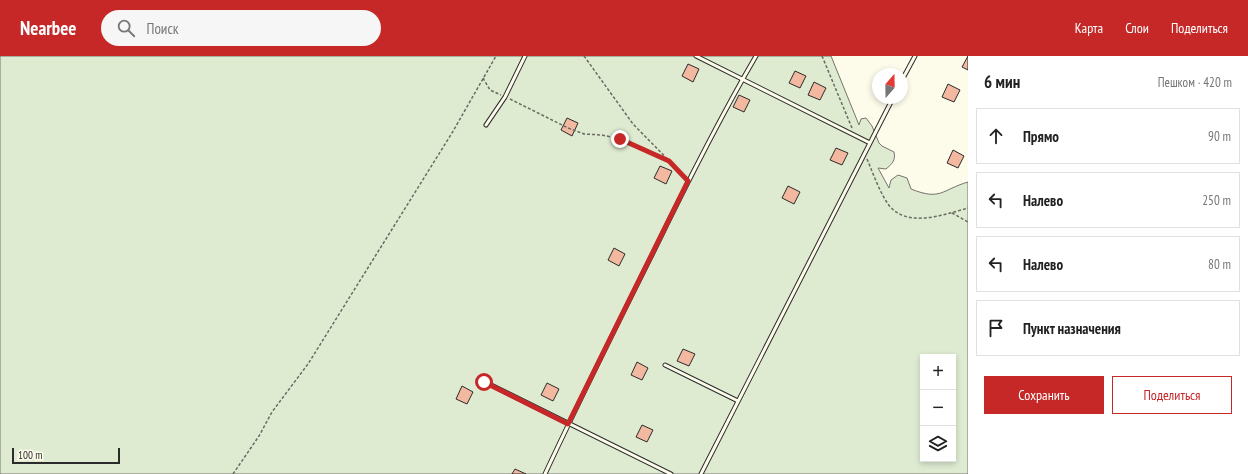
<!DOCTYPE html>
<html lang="ru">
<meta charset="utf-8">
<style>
body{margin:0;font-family:"PT Sans Narrow",sans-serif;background:#f6f6f6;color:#222}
.controls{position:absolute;right:12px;bottom:12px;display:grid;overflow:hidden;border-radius:0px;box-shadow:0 2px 6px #0003}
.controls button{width:36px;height:36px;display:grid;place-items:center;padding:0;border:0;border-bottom:1px solid #e0e0e0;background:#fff;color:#222;font:20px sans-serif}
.compass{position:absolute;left:872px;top:12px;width:36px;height:36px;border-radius:50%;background:#fff;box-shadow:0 2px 6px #0003;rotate:20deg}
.scale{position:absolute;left:12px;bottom:10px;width:108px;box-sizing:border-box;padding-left:4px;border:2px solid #2b2b2b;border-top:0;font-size:11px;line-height:14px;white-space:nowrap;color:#2b2b2b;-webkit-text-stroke:3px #fdfbea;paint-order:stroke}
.stop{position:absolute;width:12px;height:12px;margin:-9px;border:3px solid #c62828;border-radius:50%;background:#fff}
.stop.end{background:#c62828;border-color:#fff;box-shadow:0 1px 4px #0008}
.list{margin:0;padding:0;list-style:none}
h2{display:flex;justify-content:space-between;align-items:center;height:52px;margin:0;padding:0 16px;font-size:17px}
h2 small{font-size:13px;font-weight:400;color:#767676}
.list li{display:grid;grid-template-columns:26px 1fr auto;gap:12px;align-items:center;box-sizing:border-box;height:56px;margin:0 8px 8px;padding:0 8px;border:1px solid #e0e0e0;border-radius:0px}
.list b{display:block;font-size:15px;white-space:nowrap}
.list em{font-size:13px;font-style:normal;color:#767676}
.actions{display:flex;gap:8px;padding:12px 16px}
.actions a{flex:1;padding:9px 0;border:1px solid #c62828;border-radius:0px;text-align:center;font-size:14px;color:#c62828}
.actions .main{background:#c62828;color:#fff}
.icon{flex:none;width:22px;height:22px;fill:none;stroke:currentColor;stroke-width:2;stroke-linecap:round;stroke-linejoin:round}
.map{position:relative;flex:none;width:968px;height:418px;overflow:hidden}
header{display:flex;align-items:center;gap:24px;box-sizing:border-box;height:56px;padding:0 20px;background:#c62828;color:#fff}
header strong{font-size:19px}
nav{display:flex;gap:22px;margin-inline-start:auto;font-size:14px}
.search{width:280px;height:36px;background:#f6f6f6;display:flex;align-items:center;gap:10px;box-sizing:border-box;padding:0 14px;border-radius:22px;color:#767676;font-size:15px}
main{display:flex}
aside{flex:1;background:#fff}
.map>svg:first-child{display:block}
.green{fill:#deebd1;stroke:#74746e;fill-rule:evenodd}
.building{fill:#f2b8a0;stroke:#2b2b2b}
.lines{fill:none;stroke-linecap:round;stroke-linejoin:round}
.service-casing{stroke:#2b2b2b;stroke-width:5}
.path{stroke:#6a6964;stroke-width:1.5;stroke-dasharray:3 2;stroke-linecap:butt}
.service{stroke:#fdfbea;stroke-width:3}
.route{stroke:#c62828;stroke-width:5}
</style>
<header>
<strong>Nearbee</strong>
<div class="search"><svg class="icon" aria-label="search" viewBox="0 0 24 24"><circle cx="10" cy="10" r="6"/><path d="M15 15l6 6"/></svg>Поиск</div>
<nav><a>Карта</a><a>Слои</a><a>Поделиться</a></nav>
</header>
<main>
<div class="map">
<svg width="968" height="418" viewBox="0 0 968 418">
<rect width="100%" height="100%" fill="#fdfbea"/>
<!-- green -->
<path class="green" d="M 0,0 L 831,0 L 859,69 L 861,63 L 866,62 L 872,70 L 879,87 L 882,90 L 894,96 C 896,104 892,108 886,113 L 878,112 L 889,132 L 891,124 L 898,119 L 907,122 L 911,133 C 941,145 941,134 968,126 L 968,418 L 0,418 ZM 923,301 L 953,301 L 953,403 L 923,403 Z"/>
<!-- building -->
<path class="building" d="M 968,0 L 968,14 L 962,11 Z
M 688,8 L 699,13 L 693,26 L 682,20 Z
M 795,15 L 806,20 L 800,32 L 789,27 Z
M 814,26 L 826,32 L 820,44 L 808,39 Z
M 948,28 L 960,34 L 954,46 L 942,41 Z
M 739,39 L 750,44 L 744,56 L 733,51 Z
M 567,62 L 578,67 L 572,80 L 561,74 Z
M 836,92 L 848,97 L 842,109 L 830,104 Z
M 953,94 L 964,100 L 958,112 L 947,107 Z
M 660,110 L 672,115 L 666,128 L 654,122 Z
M 788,130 L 800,136 L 794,148 L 782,142 Z
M 614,192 L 625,198 L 619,210 L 608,204 Z
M 683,293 L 695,298 L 689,310 L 677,305 Z
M 637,306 L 648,312 L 642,324 L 631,319 Z
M 547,327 L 559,333 L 553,345 L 541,339 Z
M 462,330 L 473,336 L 467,348 L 456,343 Z
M 642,369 L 653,374 L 647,386 L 636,381 Z
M 515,413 L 526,418 L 512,418 Z"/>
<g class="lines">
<!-- service casing -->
<g class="service-casing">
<path id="service" d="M 696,0 L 870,87
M 902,24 L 915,0
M 486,69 L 505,41 L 525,0
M 665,309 L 738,345
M 485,326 L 671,418
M 545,418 C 579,345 615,273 651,201 C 684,133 718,65 756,0
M 701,418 L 893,42"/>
</g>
<!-- path -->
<path class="path" d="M 584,0 L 633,68 L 686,122
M 822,0 L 852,72
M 483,22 L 490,34 L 501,39
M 510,43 L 568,72 L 584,78 L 602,79 L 620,83 L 669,105
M 867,103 C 873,117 878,132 886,145 C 903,174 943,159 968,152
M 952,157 L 968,166
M 233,418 L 259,380 L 272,356 L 308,308 L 452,77 L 496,0"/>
<!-- service -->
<use href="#service" class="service"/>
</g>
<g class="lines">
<!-- route -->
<path class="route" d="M 484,326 L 568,368 L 688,125 L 669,105 L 620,83"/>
</g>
</svg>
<div class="controls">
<button>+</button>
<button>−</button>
<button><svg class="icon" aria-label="layers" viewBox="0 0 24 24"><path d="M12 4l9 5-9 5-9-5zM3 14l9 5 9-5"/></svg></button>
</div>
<svg class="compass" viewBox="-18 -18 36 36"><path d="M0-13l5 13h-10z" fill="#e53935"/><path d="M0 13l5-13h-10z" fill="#767676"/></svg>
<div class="scale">100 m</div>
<div class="stop" style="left:484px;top:326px"></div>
<div class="stop end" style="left:620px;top:83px"></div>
</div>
<aside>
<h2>6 мин<small>Пешком · 420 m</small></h2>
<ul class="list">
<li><svg class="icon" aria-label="ahead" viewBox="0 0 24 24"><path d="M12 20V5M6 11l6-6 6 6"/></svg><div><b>Прямо</b></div><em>90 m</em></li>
<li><svg class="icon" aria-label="left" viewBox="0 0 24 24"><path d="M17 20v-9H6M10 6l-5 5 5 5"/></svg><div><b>Налево</b></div><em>250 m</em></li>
<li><svg class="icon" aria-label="left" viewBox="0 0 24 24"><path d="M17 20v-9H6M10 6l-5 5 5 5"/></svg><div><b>Налево</b></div><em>80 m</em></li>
<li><svg class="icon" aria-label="arrive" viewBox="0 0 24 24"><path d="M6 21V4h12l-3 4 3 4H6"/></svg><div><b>Пункт назначения</b></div></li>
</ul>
<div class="actions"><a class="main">Сохранить</a><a>Поделиться</a></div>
</aside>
</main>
